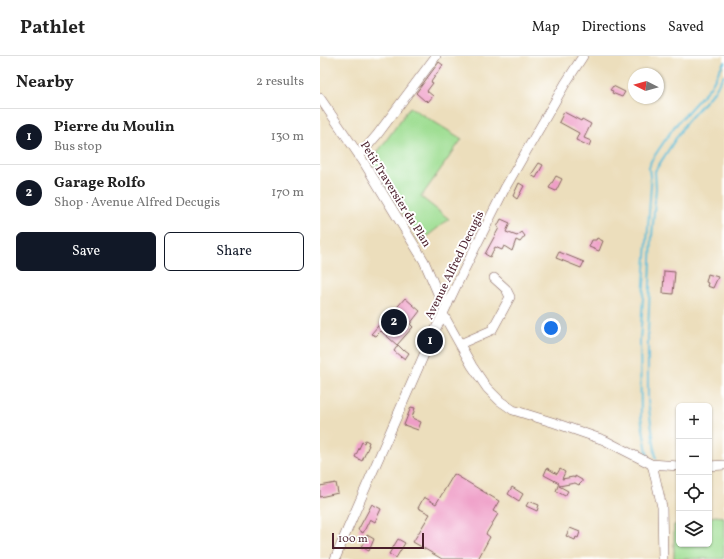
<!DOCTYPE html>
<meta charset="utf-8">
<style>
body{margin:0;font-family:Vollkorn,serif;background:#f6f6f6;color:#222}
.controls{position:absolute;right:12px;bottom:12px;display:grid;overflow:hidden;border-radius:6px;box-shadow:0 1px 3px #0004}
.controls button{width:36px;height:36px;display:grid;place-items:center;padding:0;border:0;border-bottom:1px solid #e0e0e0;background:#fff;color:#222;font:20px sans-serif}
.compass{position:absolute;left:308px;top:12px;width:36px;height:36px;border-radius:50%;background:#fff;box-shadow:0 1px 3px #0004;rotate:276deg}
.scale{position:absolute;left:12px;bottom:10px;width:92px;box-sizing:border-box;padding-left:4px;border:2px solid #4a1f2b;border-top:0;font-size:11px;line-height:14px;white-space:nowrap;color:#4a1f2b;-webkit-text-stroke:3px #fff;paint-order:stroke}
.you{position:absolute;left:231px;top:272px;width:14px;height:14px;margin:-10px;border:3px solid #fff;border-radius:50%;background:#1a73e8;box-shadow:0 0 0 6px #1a73e833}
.badge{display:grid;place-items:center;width:26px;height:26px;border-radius:50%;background:#111827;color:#fff;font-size:13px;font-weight:700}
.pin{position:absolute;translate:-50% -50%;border:2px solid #fff;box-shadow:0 1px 4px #0006}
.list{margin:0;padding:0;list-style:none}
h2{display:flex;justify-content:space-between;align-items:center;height:52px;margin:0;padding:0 16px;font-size:17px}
h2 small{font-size:13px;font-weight:400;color:#767676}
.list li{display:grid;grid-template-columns:26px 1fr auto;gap:12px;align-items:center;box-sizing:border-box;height:56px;padding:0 16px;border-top:1px solid #e0e0e0}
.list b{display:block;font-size:15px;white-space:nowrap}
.list p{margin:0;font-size:13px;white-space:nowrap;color:#767676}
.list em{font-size:13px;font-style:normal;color:#767676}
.actions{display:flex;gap:8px;padding:12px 16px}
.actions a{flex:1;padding:9px 0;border:1px solid #111827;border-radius:6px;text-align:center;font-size:14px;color:#111827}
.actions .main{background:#111827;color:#fff}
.icon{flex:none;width:22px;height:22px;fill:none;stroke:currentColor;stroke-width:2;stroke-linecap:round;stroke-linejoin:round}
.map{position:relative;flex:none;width:404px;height:503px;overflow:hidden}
header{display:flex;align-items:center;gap:24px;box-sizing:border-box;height:56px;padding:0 20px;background:#fff;border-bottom:1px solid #e0e0e0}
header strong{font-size:19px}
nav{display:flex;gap:22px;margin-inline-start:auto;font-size:14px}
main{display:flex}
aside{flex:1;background:#fff}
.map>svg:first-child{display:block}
.green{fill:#9fde93;stroke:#747e5f}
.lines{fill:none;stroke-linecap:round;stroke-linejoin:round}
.stream{stroke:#5bbdd9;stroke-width:2}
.building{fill:#ef9ec7}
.minor-casing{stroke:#83625e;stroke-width:10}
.minor{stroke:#fff;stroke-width:9}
.labels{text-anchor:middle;stroke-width:4;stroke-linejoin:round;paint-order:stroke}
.street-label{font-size:12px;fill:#4a1f2b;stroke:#fff}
</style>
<header>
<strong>Pathlet</strong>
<nav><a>Map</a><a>Directions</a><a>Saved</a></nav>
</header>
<main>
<aside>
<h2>Nearby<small>2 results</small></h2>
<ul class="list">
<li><span class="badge">1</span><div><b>Pierre du Moulin</b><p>Bus stop</p></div><em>130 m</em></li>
<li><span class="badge">2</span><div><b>Garage Rolfo</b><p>Shop · Avenue Alfred Decugis</p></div><em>170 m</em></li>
</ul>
<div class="actions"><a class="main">Save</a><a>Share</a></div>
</aside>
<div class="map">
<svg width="404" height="503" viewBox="0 0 404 503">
<rect width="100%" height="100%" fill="#fff"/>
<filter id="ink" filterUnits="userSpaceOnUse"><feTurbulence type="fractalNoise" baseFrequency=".025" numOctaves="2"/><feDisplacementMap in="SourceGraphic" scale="8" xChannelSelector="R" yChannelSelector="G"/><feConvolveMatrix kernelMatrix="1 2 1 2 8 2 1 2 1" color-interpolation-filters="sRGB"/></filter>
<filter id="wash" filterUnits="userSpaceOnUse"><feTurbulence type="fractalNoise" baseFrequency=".012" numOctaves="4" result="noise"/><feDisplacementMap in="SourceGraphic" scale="16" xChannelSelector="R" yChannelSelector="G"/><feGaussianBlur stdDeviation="0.9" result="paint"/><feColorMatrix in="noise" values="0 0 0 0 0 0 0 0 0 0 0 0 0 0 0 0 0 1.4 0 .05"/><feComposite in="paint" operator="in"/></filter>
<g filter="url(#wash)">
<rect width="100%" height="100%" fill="#ecdebc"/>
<!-- green -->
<path class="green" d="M 90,51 L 142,83 L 101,141 L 129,163 L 100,186 L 53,110 L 57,97 Z
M 395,460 L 404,461 L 404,503 L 354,503 L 354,469 L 359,468 L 359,488 L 389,488 L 389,462 Z"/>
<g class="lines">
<!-- stream -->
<path class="stream" d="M 328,402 L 321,361 L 320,285 L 331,129 L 329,112 L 331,105 L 354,71 L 390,31 L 404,6
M 336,402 L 328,346 L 328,276 L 332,180 L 336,132 L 335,115 L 365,68 L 394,35 L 404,19"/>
</g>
<g id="blocks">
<!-- building -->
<path class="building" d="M 119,6 L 123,9 L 111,26 L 113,27 L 107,35 L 113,40 L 108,46 L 106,44 L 105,45 L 96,37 Z
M 293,30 L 305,36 L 302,41 L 292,37 L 293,35 L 290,34 Z
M 244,56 L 261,65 L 262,63 L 271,68 L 264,82 L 271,85 L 269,90 L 256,84 L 259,77 L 239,66 Z
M 219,107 L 223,109 L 216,122 L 211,119 Z
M 236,120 L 242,123 L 236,135 L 229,132 Z
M 199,127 L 204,130 L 197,143 L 193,140 Z
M 181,163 L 190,167 L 186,176 L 197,180 L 202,176 L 205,180 L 200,186 L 196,184 L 192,195 L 184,190 L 182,194 L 175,191 L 170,201 L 165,198 L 179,172 L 177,171 Z
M 277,182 L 283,185 L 279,195 L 269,191 L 272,184 L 276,184 Z
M 239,196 L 264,206 L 261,212 L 236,202 Z
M 344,215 L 355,216 L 353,238 L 343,237 Z
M 388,218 L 398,221 L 393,232 L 387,230 L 388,227 L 386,226 Z
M 85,242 L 100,255 L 90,268 L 93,271 L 77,289 L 61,275 L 56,280 L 51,278 L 65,262 L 67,263 Z
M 78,289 L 84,295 L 85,294 L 89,297 L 85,303 L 81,300 L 81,301 L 74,295 Z
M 91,351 L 95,352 L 92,362 L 101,366 L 98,374 L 84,369 Z
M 45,384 L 49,386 L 48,389 L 49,389 L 42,405 L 35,401 L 42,386 L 44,387 Z
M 227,412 L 237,418 L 240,413 L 245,416 L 242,423 L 253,421 L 255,422 L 255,420 L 262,424 L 262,426 L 259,429 L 255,427 L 239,430 L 248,435 L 245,440 L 236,435 L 239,427 L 224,419 Z
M 134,418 L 179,445 L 173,455 L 178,458 L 166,478 L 170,481 L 158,503 L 122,503 L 93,486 L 110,458 L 98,452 L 104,441 L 116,448 Z
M 16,427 L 18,437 L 0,441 L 0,430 Z
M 192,431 L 203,438 L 199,445 L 188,438 Z
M 209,445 L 219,449 L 217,455 L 206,450 Z
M 52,448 L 61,453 L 55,466 L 50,463 L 43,477 L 38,474 Z
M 250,472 L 260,476 L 258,482 L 256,481 L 255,484 L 246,480 Z
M 47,479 L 54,483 L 49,495 L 41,491 Z
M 78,483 L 85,487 L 76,502 L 69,498 Z"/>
</g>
</g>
<g filter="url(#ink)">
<use href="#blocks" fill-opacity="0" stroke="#83625e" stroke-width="1"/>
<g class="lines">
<!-- minor casing -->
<g class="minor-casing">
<path id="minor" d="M 0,42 L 43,105 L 104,205 L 119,240 L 128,248
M 39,100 L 57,79 L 116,0
M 123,258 L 152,310 L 167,332 L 180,345 L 193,354 L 235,367 L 284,384 L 331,408 L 359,410
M 140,288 L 172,274 L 190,241 L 186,233 L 174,222
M 331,408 L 333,412 L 342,451 L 343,503
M 389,410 L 404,409
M 15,503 L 28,472 L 110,285 L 138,226 L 185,132 L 245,28 L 263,0"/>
</g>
<!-- minor -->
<use href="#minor" class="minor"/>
</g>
</g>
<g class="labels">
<!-- street labels -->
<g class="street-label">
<text transform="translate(76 138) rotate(58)" y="4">Petit Traversier du Plan</text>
<text transform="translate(134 209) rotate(-64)" y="4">Avenue Alfred Decugis</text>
</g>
</g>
</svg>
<div class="controls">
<button>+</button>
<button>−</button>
<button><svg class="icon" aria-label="locate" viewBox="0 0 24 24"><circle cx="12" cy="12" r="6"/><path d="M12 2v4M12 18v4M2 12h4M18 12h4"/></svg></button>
<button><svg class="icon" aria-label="layers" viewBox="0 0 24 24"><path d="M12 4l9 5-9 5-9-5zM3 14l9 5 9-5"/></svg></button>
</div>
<svg class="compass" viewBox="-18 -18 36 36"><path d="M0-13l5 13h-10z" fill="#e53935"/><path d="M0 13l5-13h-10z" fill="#767676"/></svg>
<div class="scale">100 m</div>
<div class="you"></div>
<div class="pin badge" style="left:110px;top:285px">1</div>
<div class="pin badge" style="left:74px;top:266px">2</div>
</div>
</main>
